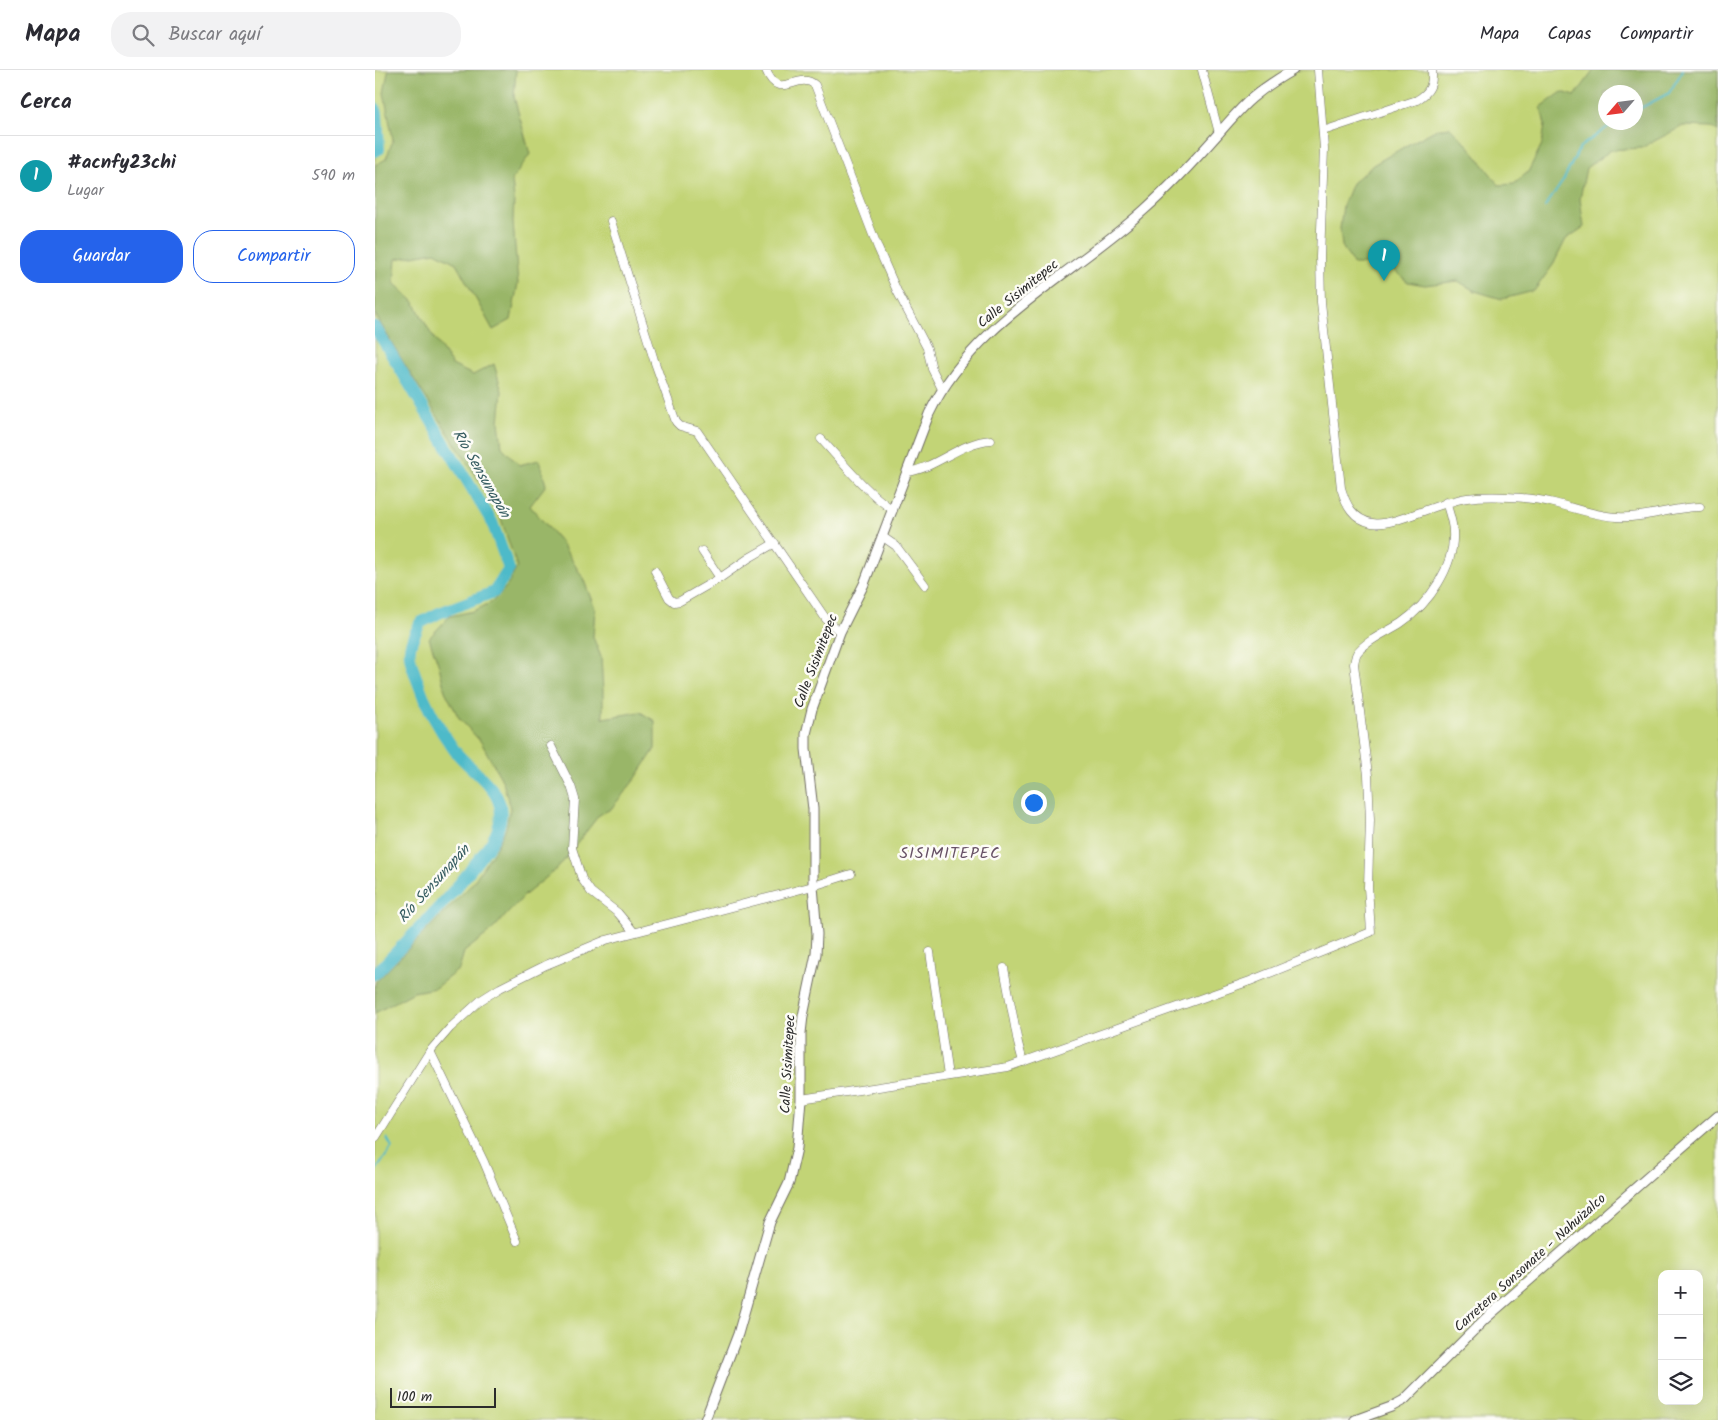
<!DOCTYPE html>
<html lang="es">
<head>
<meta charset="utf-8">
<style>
	body { margin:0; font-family:Kalam,sans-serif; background:#f2f2f3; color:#2b2b33 }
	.controls { position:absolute; right:15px; bottom:15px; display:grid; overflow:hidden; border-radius:10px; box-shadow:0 5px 20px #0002 }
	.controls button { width:45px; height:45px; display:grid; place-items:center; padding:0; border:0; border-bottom:1px solid #e1e1e2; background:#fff; color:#2b2b33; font:25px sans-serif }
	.compass { position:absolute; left:1223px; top:15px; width:45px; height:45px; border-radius:50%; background:#fff; box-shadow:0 5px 20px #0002; rotate:242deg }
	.scale { position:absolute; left:15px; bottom:12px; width:106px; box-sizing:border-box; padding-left:5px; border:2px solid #2b2b2b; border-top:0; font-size:14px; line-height:18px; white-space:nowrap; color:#2b2b2b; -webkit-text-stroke:4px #fdfcf7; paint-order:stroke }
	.you { position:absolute; left:658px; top:732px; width:18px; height:18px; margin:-12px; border:4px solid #fff; border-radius:50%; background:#1a73e8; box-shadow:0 0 0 8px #1a73e833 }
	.badge { display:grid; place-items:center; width:32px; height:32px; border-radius:50%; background:#2563eb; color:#fff; font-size:16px; font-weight:700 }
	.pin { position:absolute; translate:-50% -41px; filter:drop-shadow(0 1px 2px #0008) }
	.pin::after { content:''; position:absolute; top:26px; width:18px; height:15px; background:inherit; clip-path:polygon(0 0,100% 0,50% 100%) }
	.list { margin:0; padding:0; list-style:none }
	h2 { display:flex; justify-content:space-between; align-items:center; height:65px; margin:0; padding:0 20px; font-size:21px }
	h2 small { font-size:16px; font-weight:400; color:#7c7c81 }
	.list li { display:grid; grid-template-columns:32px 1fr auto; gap:15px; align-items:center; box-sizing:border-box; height:80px; padding:0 20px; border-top:1px solid #e1e1e2 }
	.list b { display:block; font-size:19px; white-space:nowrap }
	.list p { margin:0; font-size:16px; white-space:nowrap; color:#7c7c81 }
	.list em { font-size:16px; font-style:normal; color:#7c7c81 }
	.actions { display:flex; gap:10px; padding:15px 20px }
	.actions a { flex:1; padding:11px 0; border:1px solid #2563eb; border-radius:20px; text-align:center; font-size:18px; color:#2563eb }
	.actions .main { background:#2563eb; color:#fff }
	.icon { flex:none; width:28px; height:28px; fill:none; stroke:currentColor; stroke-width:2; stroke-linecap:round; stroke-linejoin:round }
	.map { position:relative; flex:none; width:1343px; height:1350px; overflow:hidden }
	header { display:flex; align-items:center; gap:30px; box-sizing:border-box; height:70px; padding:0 25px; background:#fff; border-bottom:1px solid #e1e1e2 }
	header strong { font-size:24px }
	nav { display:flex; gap:28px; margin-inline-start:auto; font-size:18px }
	.search { width:350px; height:45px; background:#f2f2f3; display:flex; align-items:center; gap:12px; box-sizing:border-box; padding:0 18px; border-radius:20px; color:#7c7c81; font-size:19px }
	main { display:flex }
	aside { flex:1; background:#fff }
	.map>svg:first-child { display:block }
	.green { fill:#c2d476; stroke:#768050; fill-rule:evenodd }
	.forest { fill:#99b667; stroke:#627049; fill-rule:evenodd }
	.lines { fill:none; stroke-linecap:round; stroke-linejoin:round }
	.stream { stroke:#4ebac9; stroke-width:2 }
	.river { stroke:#4ebac9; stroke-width:12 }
	.minor-casing { stroke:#706d63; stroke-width:9 }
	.tertiary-casing { stroke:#706d63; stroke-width:11 }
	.minor { stroke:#fff; stroke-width:8 }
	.tertiary { stroke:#fff; stroke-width:9 }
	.labels { text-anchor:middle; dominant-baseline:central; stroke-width:5; stroke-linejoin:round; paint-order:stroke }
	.street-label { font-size:14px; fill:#2b2b2b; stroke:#fdfcf7 }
	.water-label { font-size:15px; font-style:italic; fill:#375d62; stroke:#fdfcf7 }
	.quarter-label { font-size:16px; letter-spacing:1px; fill:#675165; stroke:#fdfcf7 }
</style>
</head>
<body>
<header>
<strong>Mapa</strong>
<div class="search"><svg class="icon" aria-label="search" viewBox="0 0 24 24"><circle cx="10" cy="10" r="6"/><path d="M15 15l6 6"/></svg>Buscar aquí</div>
<nav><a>Mapa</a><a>Capas</a><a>Compartir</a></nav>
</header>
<main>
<aside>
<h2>Cerca<small></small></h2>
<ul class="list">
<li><span class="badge" style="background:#0f9aa8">1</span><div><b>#acnfy23chi</b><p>Lugar</p></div><em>590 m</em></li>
</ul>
<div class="actions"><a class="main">Guardar</a><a>Compartir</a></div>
</aside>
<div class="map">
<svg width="1343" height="1350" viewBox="0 0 1343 1350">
	<rect width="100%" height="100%" fill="#fdfcf7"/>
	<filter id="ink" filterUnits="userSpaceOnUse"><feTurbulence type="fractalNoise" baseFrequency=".02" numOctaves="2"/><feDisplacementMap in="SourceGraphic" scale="10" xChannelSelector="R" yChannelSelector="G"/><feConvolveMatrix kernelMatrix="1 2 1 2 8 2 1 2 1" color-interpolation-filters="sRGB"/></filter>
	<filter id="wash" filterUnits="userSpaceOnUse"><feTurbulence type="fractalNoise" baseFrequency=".0096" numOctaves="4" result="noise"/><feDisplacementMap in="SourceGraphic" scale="20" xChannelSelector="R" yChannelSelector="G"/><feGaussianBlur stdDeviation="1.12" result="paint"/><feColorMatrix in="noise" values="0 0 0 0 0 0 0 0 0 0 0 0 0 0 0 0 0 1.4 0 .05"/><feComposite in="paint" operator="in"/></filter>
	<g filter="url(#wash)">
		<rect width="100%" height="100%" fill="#f0e7cc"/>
		<path class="green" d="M0 0H1343V1350H0ZM1230 22H1260V52H1230ZM1287 1204H1324V1331H1287Z"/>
		<g class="forest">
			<polygon points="15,0 141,0 139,27 155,84 137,110 139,129 138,152 143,213 136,250 118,260 81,193 60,182 21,189 19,213 39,232 55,262 77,295 98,305 119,294 127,321 124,352 127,377 144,395 164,390 171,415 155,436 185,471 208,508 220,539 218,567 226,587 228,621 228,648 265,642 280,651 280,679 261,708 236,739 224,745 184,797 150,825 116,861 89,882 84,899 60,918 39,922 0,943 0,913 97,814 119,781 131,758 135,738 128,712 106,672 84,648 70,621 64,596 54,568 75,546 99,541 117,532 132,516 142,497 126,449 118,433 28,292 0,244 0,95 11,89 18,70 9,23 13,2"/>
			<path d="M1219 0H1343V61L1336 57 1308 56 1266 78 1236 80 1211 98 1205 129 1209 157 1191 169 1178 195 1159 221 1127 229 1100 221 1083 211 1050 215 1033 212 1015 197 998 194H978L967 176 965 159 968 135 977 113 998 95 1034 74 1062 59 1075 57 1093 75 1124 115 1139 114 1153 102 1167 74 1170 55 1166 37 1187 22 1200 26ZM1230 22H1260V52H1230Z"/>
		</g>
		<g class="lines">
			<g class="stream">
				<polyline points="1260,41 1294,23 1308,0"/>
				<polyline points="1170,137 1188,111 1205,77 1240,52"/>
				<polyline points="0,1102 17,1077 12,1068"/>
			</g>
			<g class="river">
				<polyline points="0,38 2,43 4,79 0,81"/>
				<path d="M0 257 117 452 134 499 119 522 64 543 45 553C42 561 36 569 35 578 33 586 38 599 41 607 50 634 63 658 80 681 96 702 132 720 125 751 122 768 110 781 100 794 71 833 34 868 0 904"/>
			</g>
		</g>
	</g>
	<g filter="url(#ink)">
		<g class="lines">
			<g class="minor-casing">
				<g id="minor">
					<path d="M391 0C404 33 423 0 440 15L503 178 522 221 552 278 557 299 567 319"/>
					<polyline points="827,0 844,63"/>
					<path d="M943 0 949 79 945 187 946 232 966 418C971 435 978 449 997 453 1018 457 1066 431 1092 428 1117 425 1155 427 1179 433 1200 438 1221 446 1242 447 1270 449 1297 437 1325 437"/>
					<path d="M948 61 1042 30C1055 22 1058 15 1057 0"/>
					<polyline points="236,151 279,290 301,352 305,356 322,361 451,549 465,562"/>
					<path d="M446 369C469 394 490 421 518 440"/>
					<path d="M532 402C562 398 585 372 616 370"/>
					<polyline points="508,467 521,476 550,515"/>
					<polyline points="327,481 345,508"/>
					<polyline points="280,501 294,528 299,532 305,531 345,508 374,488 400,473"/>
					<polyline points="176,676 196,716 200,729 197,778 207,809 216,822 243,843 259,862"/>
					<polyline points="555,882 573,1006"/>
					<polyline points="629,898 643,973 648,992"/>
					<polyline points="55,981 109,1092 142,1171"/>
					<path d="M426 1029 633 997 875 911 996 862 993 817 995 750 993 705 979 594C980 590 980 586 982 583 990 571 1014 561 1026 553 1054 534 1080 496 1078 462 1078 453 1074 442 1071 432"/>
					<polyline points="1,1067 55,981 75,958 106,930 125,918 171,895 231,870 438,816 476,804"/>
				</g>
			</g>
			<g class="tertiary-casing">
				<g id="tertiary">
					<path d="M330 1350 363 1264 395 1152 414 1113 422 1078 426 1029V963L428 946 441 884 442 864 438 816V739L431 679V664L437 639 465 562 489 514 554 344C598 252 696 206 769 140 796 116 820 90 843 64 854 52 865 38 877 28 890 17 904 8 918 0"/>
					<polyline points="980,1350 1016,1337 1029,1330 1110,1249 1343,1046"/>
				</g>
			</g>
			<use href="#minor" class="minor"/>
			<use href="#tertiary" class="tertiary"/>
		</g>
	</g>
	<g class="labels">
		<g class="street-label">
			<text transform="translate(643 224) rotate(-39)">Calle Sisimitepec</text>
			<text transform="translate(441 591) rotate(-69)">Calle Sisimitepec</text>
			<text transform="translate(413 994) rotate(-87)">Calle Sisimitepec</text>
			<text transform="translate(1155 1193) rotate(-42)">Carretera Sonsonate - Nahuizalco</text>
		</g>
		<g class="water-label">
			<text transform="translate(106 404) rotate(60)">Río Sensunapán</text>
			<text transform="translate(59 814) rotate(-48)">Río Sensunapán</text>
		</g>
		<g class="quarter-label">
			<text x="575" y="783">SISIMITEPEC</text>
		</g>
	</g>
</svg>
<div class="controls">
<button>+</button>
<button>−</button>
<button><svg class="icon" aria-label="layers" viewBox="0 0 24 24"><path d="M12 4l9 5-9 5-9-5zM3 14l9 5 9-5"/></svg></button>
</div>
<svg class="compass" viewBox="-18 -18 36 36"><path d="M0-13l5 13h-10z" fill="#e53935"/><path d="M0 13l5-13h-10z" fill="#7c7c81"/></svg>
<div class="scale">100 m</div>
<div class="you"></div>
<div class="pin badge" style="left:1009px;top:211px;background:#0f9aa8">1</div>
</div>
</main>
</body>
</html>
